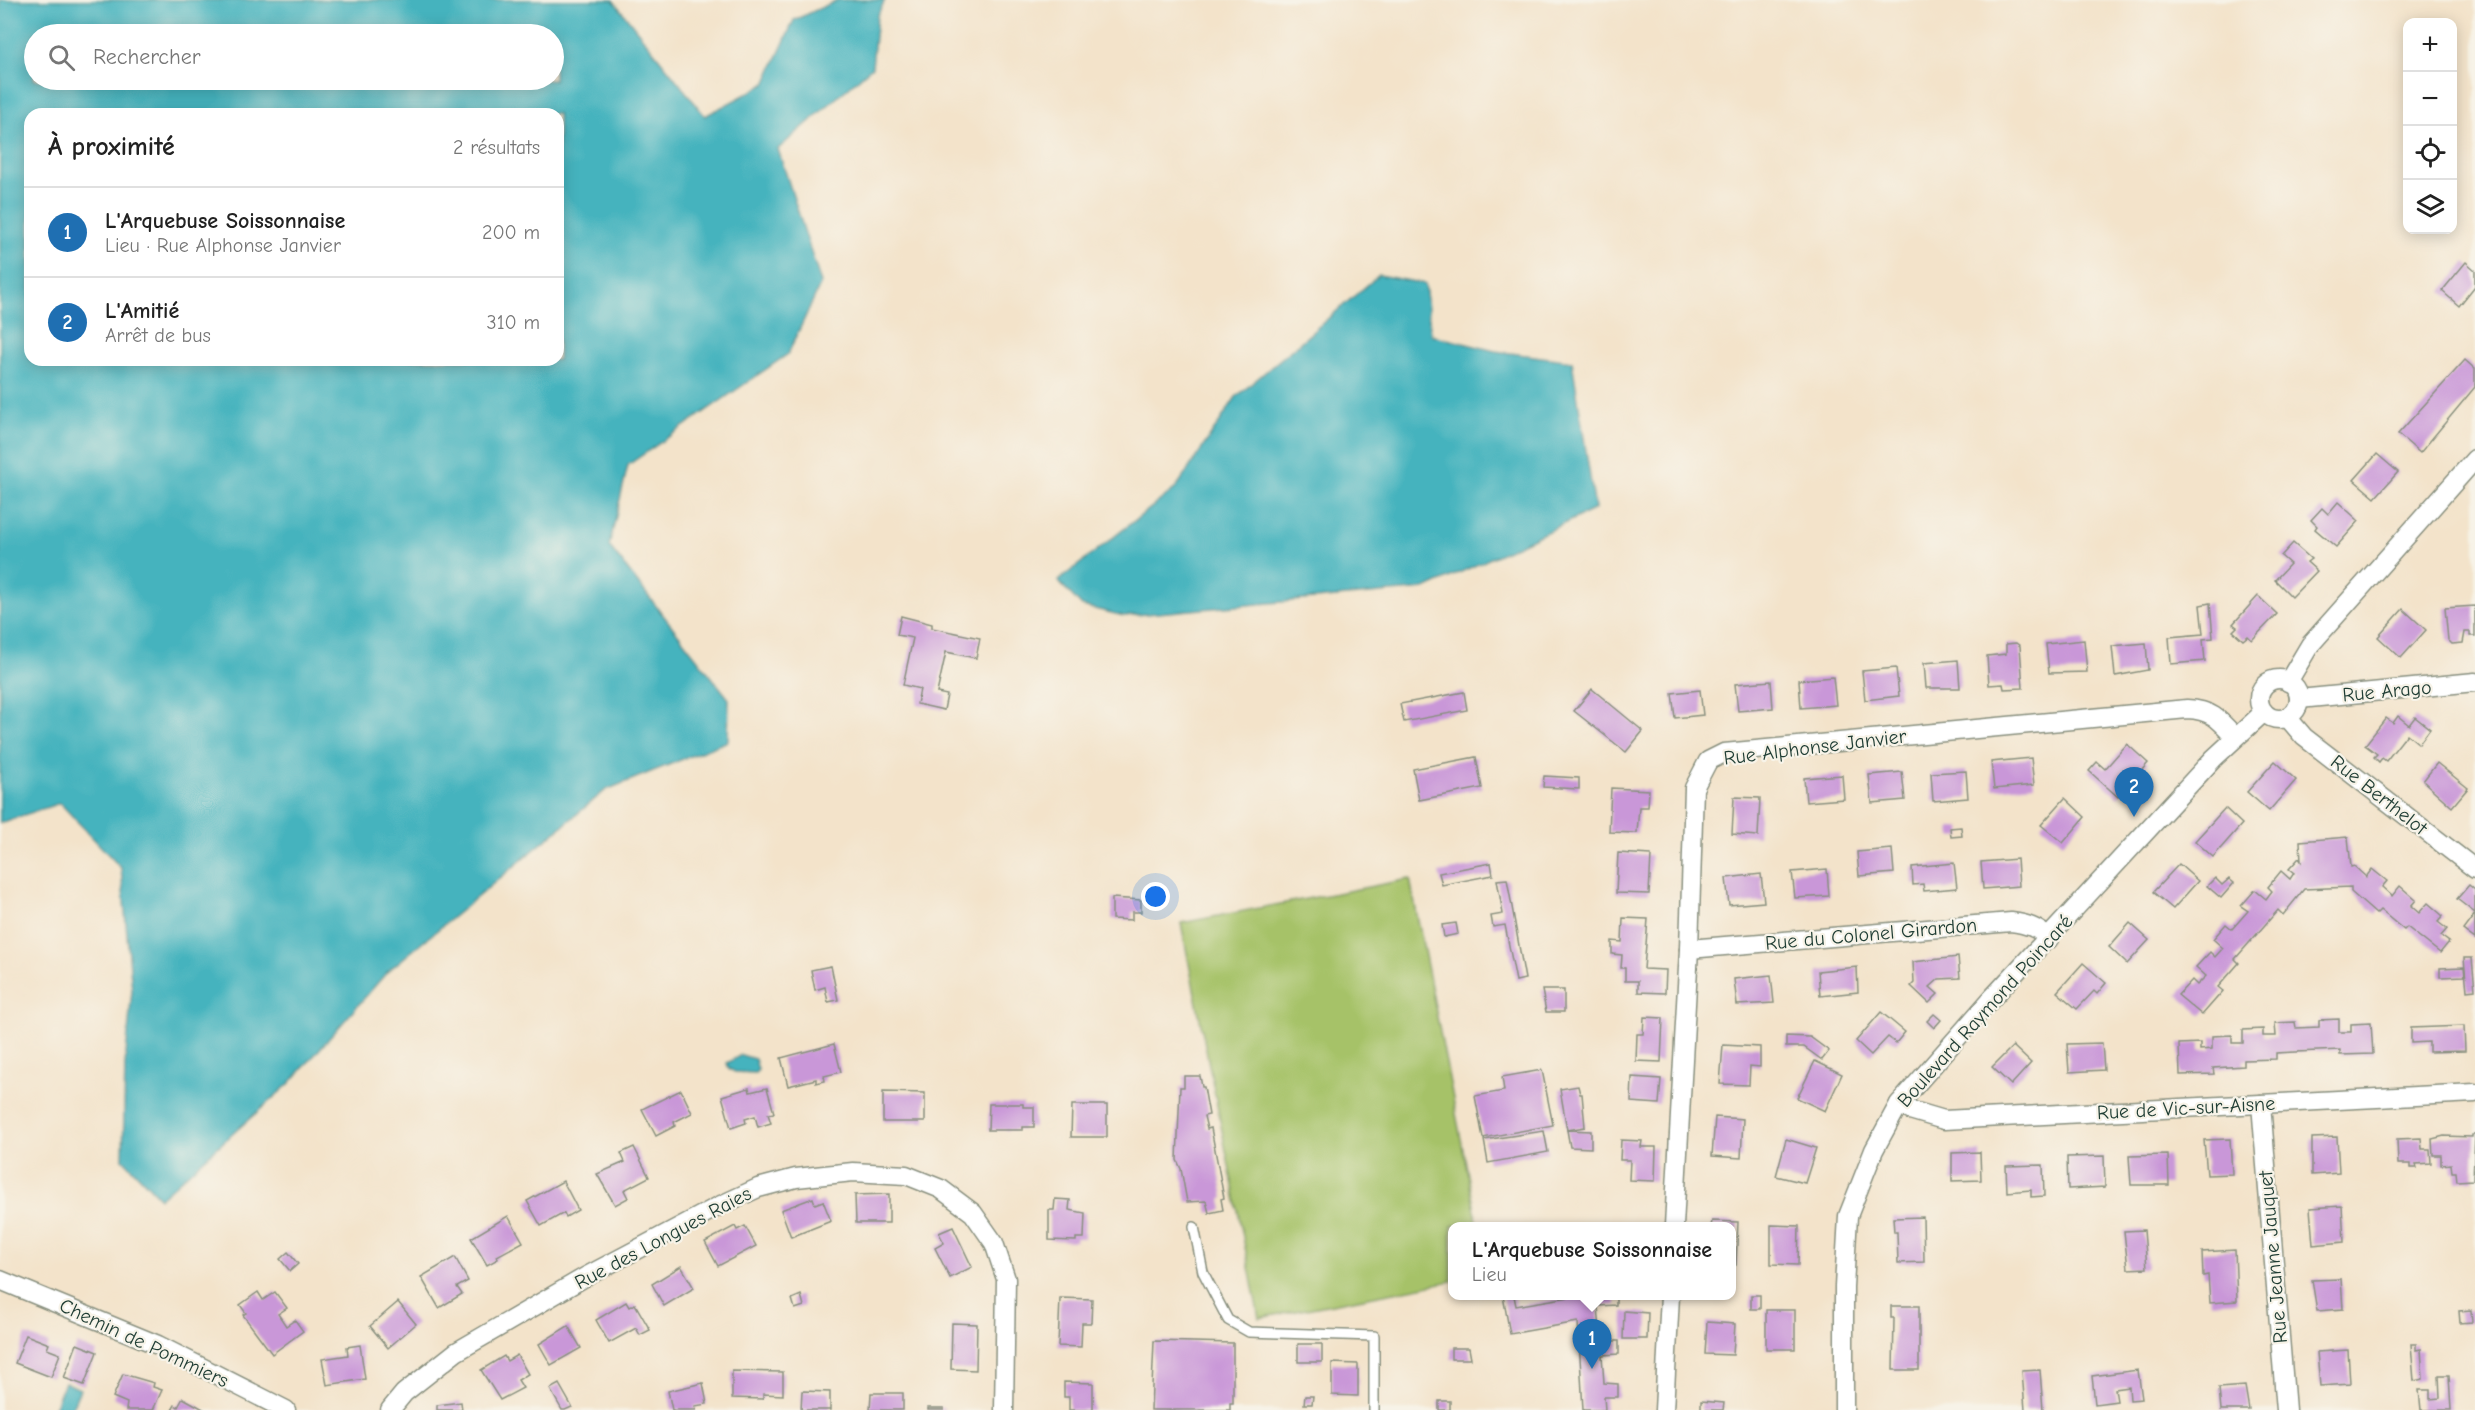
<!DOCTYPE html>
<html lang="fr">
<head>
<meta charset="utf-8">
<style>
	body { margin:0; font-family:"Comic Neue",sans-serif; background:#f6f6f6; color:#222 }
	.controls { position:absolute; right:18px; top:18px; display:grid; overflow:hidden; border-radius:12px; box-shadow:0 3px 15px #0003 }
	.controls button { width:54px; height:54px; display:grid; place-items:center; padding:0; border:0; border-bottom:2px solid #e0e0e0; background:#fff; color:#222; font:30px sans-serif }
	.you { position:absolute; left:1156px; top:897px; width:21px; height:21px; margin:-15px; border:4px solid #fff; border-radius:50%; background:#1a73e8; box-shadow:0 0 0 9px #1a73e833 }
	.badge { display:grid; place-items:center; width:39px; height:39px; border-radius:50%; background:#1f6fb2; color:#fff; font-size:20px; font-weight:700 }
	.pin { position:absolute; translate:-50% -50px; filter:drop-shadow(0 2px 3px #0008) }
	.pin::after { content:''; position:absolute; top:32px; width:21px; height:18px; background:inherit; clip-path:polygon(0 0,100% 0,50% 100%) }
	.popup { position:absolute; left:1448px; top:1222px; width:288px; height:78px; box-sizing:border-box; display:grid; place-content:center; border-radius:12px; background:#fff; filter:drop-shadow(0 2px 4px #0005); font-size:20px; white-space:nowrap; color:#767676 }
	.popup b { font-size:22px; color:#222 }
	.popup::after { content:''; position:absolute; left:50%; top:100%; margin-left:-12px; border:12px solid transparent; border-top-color:#fff }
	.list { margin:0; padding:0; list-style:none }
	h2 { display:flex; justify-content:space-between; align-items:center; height:78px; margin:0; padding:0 24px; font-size:26px }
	h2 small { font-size:20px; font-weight:400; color:#767676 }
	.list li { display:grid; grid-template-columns:39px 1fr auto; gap:18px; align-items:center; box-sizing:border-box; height:90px; padding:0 24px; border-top:2px solid #e0e0e0 }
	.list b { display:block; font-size:22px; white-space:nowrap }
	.list p { margin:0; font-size:20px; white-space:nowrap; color:#767676 }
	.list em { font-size:20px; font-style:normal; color:#767676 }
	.icon { flex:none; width:33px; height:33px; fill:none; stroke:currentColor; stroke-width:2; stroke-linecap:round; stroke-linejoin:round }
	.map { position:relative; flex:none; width:2475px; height:1410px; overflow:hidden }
	.search { position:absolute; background:#fff; box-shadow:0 3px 15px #0003; left:24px; top:24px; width:540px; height:66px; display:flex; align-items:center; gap:15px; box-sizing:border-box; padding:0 21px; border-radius:33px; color:#767676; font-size:22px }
	.panel { position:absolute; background:#fff; box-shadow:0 3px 15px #0003; left:24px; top:108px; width:540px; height:258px; border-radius:18px }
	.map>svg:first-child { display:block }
	.green { fill:#a6c268; stroke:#62804e; stroke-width:1.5 }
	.water { fill:#44b3be; stroke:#327879; stroke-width:1.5; fill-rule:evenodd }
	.building { fill:#c997d8 }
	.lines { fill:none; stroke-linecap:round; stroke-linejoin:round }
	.lane-casing { stroke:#89907f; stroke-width:12 }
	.street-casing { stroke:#89907f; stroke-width:21 }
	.lane { stroke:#fff; stroke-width:9 }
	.street { stroke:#fff; stroke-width:18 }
	.labels { text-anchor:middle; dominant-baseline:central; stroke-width:4.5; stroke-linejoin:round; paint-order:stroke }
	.street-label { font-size:20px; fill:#1f3d34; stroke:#f7f3e8 }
</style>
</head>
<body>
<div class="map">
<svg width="2475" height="1410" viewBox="0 0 2475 1410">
	<rect width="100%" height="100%" fill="#f7f3e8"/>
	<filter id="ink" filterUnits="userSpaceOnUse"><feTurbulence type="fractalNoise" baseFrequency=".0167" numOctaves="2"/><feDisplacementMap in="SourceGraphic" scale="12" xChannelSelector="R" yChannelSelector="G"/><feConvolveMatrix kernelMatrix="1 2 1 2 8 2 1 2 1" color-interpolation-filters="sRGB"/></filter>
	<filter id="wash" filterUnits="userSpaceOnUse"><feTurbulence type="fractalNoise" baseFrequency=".008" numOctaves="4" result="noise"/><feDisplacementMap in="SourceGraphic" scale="24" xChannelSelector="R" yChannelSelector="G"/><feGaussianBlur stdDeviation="1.35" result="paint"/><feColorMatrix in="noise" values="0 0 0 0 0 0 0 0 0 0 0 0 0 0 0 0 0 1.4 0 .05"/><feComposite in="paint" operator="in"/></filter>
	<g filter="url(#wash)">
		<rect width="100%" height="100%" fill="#f3e3ca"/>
		<polygon class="green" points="1410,879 1478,1226 1452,1226 1452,1281 1259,1318 1181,923"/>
		<g class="water">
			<path d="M0 0H613L705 116 765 84 794 20 838 0H885L877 16 872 67 778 149 821 283 788 354 628 465 609 546 729 699 728 741 606 790 388 971 290 1083 160 1198 123 1159 125 1065 132 990 121 868 60 803 0 823ZM554 34V80H34V34ZM30 114H558V360H30Z"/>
			<polygon points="1379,275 1425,284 1431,335 1495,351 1572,361 1595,509 1425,589 1124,616 1082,606 1058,581 1176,488 1236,397"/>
			<polygon points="741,1055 755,1059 758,1070 755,1073 735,1072 729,1069 727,1063"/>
			<polygon points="65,1382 80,1389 71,1410 54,1408"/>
		</g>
		<g id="blocks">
			<g class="building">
				<polygon points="2466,262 2475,270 2475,286 2459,306 2442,291"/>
				<polygon points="2465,360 2475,369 2475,387 2420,453 2398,434"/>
				<polygon points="2377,454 2398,472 2375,498 2354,480"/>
				<polygon points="2338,502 2359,521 2336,547 2315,529 2317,526 2311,520 2322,508 2328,514"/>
				<polygon points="2293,543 2311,559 2307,562 2317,571 2292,597 2275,580 2290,564 2281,556"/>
				<polygon points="2258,596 2277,614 2252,640 2248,636 2243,640 2233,631 2237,627 2233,624"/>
				<polygon points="2210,603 2213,638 2203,639 2205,661 2171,664 2169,637 2203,634 2200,605"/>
				<polygon points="2475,606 2475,636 2470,636 2470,632 2465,632 2463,643 2452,644 2448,640 2445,608"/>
				<polygon points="2403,609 2426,630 2401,658 2378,637"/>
				<polygon points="901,616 932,624 932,628 980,638 976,658 946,652 937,693 947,695 944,710 917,704 920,689 903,685 913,638 897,635"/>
				<polygon points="2084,640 2087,672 2049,673 2046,644"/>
				<polygon points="2016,643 2020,646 2023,688 2004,689 2003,684 1989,685 1987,656 2006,654 2006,644"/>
				<polygon points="2146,643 2148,670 2115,676 2112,646"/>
				<polygon points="1958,660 1960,688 1926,688 1924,663"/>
				<polygon points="1896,668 1899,696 1865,700 1862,671"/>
				<polygon points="1833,677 1836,705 1801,708 1799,680"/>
				<polygon points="1771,681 1773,708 1738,711 1735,684"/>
				<polygon points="1592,689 1643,731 1626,752 1574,711"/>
				<polygon points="1700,690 1703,715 1675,718 1672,693"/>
				<polygon points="1464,692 1467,710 1404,722 1400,704"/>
				<polygon points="2398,716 2409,725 2415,717 2430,729 2419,744 2407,734 2386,761 2382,758 2379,762 2374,757 2377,754 2365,745 2386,718 2393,723"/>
				<polygon points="2127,744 2148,763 2118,797 2089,771 2097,762 2105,769"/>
				<polygon points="1476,757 1482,788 1419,800 1413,769"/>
				<polygon points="2031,758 2034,785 1994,789 1991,762"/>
				<polygon points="2275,761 2296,780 2269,811 2247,792"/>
				<polygon points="2437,763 2468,788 2452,807 2423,781"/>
				<polygon points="1966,771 1968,798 1933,801 1931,773"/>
				<polygon points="1902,772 1905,800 1872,803 1869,775"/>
				<polygon points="1842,775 1844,799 1806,802 1804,778"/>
				<polygon points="1544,776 1579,778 1579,789 1543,787"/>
				<polygon points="1611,788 1649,790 1648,807 1639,807 1637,833 1609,832"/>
				<polygon points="1734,797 1760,798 1758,836 1732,834"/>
				<polygon points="2065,798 2085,817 2063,843 2041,825"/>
				<polygon points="2225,808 2242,824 2213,857 2195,841"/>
				<polygon points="1961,827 1962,836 1951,837 1950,828"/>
				<polygon points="2348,837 2351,867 2354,866 2366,877 2372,869 2387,881 2382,887 2392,896 2400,886 2416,900 2411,906 2419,913 2428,903 2443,916 2438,922 2447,929 2441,936 2449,942 2440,953 2407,927 2404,930 2380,910 2376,914 2351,892 2351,887 2304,889 2283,915 2278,910 2235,959 2239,963 2218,987 2223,991 2202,1015 2178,995 2192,980 2197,985 2206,976 2196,967 2210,952 2215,957 2223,948 2213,939 2226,924 2232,929 2248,911 2241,906 2255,890 2266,899 2272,891 2268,887 2281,871 2290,879 2294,873 2289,869 2299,858 2301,861 2300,841"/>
				<polygon points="1892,849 1894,873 1859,876 1857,852"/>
				<polygon points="1618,853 1651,855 1649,894 1616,893"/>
				<polygon points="2017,859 2019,886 1983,889 1981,862"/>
				<polygon points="1491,863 1493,875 1442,885 1439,873"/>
				<polygon points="1954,863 1957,888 1924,891 1923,884 1913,885 1912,867"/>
				<polygon points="2179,864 2198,881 2173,909 2153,892"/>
				<polygon points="1827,869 1829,896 1795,898 1792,872"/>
				<polygon points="1761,874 1764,902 1729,905 1726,878"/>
				<polygon points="2215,878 2222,885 2229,879 2234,883 2221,898 2207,886"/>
				<polygon points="1507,879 1525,979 1516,981 1505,925 1493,927 1491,916 1503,914 1497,880"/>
				<polygon points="2469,885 2475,890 2475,913 2457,899"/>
				<polygon points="1112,898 1141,900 1141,912 1132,912 1132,920 1112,919"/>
				<polygon points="2475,914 2475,939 2463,930"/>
				<polygon points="1623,918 1648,919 1644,969 1666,970 1665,993 1638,992 1638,981 1625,981 1625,968 1621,968 1622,955 1612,954 1612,941 1622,942"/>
				<polygon points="1456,923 1458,934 1444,937 1442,925"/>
				<polygon points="2130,923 2149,940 2127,964 2109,947"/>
				<polygon points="1958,957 1960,978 1939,979 1930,987 1938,994 1929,1003 1911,986 1914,983 1913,962"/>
				<polygon points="2464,958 2472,958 2475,990 2467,991"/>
				<polygon points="2083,963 2106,983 2097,994 2094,991 2077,1009 2057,992"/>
				<polygon points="831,966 838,1000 828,1002 825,987 815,990 811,970"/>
				<polygon points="1857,967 1858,992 1820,996 1818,971"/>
				<polygon points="2464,967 2465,976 2440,977 2440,968"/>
				<polygon points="1771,975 1774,1003 1737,1005 1734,979"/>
				<polygon points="1542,990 1564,990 1564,1012 1546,1012"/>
				<polygon points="1881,1012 1905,1032 1896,1043 1888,1037 1871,1055 1856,1041"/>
				<polygon points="1934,1014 1941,1020 1934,1028 1927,1021"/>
				<polygon points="1644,1017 1663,1018 1661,1062 1636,1061 1637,1034 1643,1034"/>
				<polygon points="2339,1019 2339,1032 2351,1032 2351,1024 2371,1023 2373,1054 2340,1055 2340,1050 2276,1053 2276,1059 2244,1060 2244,1066 2213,1068 2214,1074 2180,1075 2179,1044 2200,1043 2200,1050 2212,1049 2212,1036 2232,1035 2232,1043 2243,1043 2243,1030 2263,1029 2263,1036 2276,1036 2275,1023 2295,1022 2296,1028 2319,1027 2319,1020"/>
				<polygon points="2464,1026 2465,1051 2429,1052 2429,1042 2411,1043 2411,1028"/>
				<polygon points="1786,1036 1810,1037 1829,1051 1822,1060 1804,1047 1786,1047"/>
				<polygon points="2102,1043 2104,1070 2069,1072 2067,1044"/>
				<polygon points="834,1044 841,1072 824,1076 825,1081 816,1083 816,1079 788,1086 781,1058"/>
				<polygon points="1723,1045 1760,1047 1760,1067 1750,1066 1749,1085 1720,1084"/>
				<polygon points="2013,1046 2031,1063 2011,1085 1992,1067"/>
				<polygon points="1815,1061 1842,1074 1825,1111 1797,1098"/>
				<polygon points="1542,1070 1553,1125 1483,1138 1475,1096 1504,1091 1502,1077"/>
				<polygon points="1184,1076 1200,1076 1202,1087 1204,1087 1209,1115 1204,1116 1207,1129 1211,1128 1224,1198 1221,1199 1223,1210 1209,1213 1206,1201 1187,1202 1181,1169 1177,1160 1180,1087 1184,1087"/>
				<polygon points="1632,1077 1661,1079 1659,1104 1631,1102"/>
				<polygon points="1578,1086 1580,1094 1582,1094 1585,1127 1567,1130 1560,1089"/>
				<polygon points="749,1088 750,1092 767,1088 774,1113 768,1114 771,1123 758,1127 755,1116 745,1119 746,1123 731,1128 722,1096"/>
				<polygon points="681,1090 692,1113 674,1122 675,1126 656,1136 642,1109"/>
				<polygon points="883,1092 925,1093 925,1122 883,1122"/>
				<polygon points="989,1104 1023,1104 1023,1107 1034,1107 1034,1127 1023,1127 1023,1130 988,1130"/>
				<polygon points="1072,1105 1107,1105 1107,1137 1071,1137"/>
				<polygon points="1715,1117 1743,1119 1741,1158 1712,1156"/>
				<polygon points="1567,1130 1591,1131 1591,1148 1570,1147"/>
				<polygon points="1544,1131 1548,1152 1488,1163 1484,1140"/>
				<polygon points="2472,1135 2475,1135 2473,1180 2457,1181 2456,1172 2452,1172 2451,1164 2441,1165 2441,1155 2433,1155 2432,1139 2444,1136 2472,1137"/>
				<polygon points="2337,1137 2339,1173 2312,1175 2312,1138"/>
				<polygon points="2421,1138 2422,1149 2430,1149 2431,1163 2416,1164 2417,1168 2411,1168 2411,1164 2398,1164 2397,1139"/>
				<polygon points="1786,1139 1816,1148 1805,1183 1776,1176"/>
				<polygon points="2230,1139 2232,1174 2207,1175 2204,1140"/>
				<polygon points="1621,1140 1642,1141 1641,1147 1656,1147 1655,1181 1629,1180 1630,1160 1620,1160"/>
				<polygon points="634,1147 649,1177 624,1190 628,1198 615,1205 597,1174 625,1162 621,1153"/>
				<polygon points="1980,1152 1981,1180 1952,1181 1952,1153"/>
				<polygon points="2168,1155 2169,1185 2131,1185 2129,1156"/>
				<polygon points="2104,1156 2105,1187 2068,1189 2067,1157"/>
				<polygon points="2043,1165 2044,1196 2031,1197 2031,1190 2007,1192 2006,1166"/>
				<polygon points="563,1181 578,1210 566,1217 564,1213 541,1226 527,1201"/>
				<polygon points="889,1194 889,1223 856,1223 855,1195"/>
				<polygon points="813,1198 815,1204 823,1201 831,1221 791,1237 781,1210"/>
				<polygon points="1055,1199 1070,1200 1069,1210 1085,1213 1084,1238 1076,1238 1076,1241 1049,1240 1049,1210 1054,1210"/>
				<polygon points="2342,1206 2344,1242 2313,1245 2310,1208"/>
				<polygon points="508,1216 523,1242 497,1256 498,1259 487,1265 471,1238"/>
				<polygon points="1923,1217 1924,1262 1898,1263 1897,1232 1894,1232 1893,1218"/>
				<polygon points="1712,1221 1738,1222 1736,1265 1732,1265 1732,1226 1711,1226"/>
				<polygon points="1771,1225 1799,1226 1798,1265 1771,1264"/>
				<polygon points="735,1226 737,1230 745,1226 756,1246 718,1266 705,1242"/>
				<polygon points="953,1227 972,1267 950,1278 935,1248 944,1243 939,1233"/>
				<polygon points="2144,1230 2147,1268 2128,1269 2124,1231"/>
				<polygon points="2235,1250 2237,1301 2210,1303 2208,1275 2203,1276 2202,1252"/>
				<polygon points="288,1252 298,1264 290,1271 280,1259"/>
				<polygon points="455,1257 468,1281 457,1287 462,1294 439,1308 421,1277"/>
				<polygon points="681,1266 694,1288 664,1306 652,1284"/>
				<polygon points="2341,1279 2343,1309 2317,1311 2312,1280"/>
				<polygon points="258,1292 263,1300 275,1292 287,1308 278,1314 286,1326 295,1320 303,1331 272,1354 243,1315 246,1313 240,1305"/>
				<polygon points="801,1295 804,1306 795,1309 792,1299"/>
				<rect x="1751" y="1295" width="9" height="14"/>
				<polygon points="1503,1296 1514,1296 1516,1306 1575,1296 1616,1296 1616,1305 1598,1306 1600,1331 1608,1331 1609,1341 1619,1341 1619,1354 1602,1355 1604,1383 1618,1384 1618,1397 1604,1397 1605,1410 1583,1410 1578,1322 1510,1334"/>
				<polygon points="1060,1298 1092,1299 1091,1323 1082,1323 1081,1347 1058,1346"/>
				<polygon points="398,1302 416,1324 388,1348 370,1326"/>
				<polygon points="626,1302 629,1307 635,1304 650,1330 640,1335 636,1328 609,1343 596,1320"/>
				<polygon points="1891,1306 1919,1306 1919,1370 1893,1370 1894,1318 1891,1318"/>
				<rect x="1766" y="1310" width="29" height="39"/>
				<polygon points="2471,1310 2472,1322 2460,1323 2459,1311"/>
				<polygon points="1624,1311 1648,1313 1647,1339 1623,1339"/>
				<polygon points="1707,1322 1735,1324 1733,1355 1705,1354"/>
				<polygon points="952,1323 977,1324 976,1370 951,1369"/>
				<polygon points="568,1326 581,1348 551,1365 539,1344"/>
				<polygon points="26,1335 49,1344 47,1349 60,1354 51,1377 15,1363"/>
				<polygon points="1154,1341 1233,1343 1233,1403 1230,1403 1230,1410 1151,1410"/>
				<polygon points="77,1344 97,1352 84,1385 64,1378"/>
				<rect x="1298" y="1344" width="24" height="18"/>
				<polygon points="2411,1344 2416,1344 2416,1350 2421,1349 2423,1379 2414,1381"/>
				<polygon points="360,1345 365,1379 327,1385 322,1359 348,1355 347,1347"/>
				<polygon points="1451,1348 1469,1348 1471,1359 1451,1359"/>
				<polygon points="2348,1350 2350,1384 2320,1386 2317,1352"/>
				<polygon points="517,1355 528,1374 518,1380 523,1388 500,1400 481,1370 504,1356 507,1361"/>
				<polygon points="1332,1363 1358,1364 1358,1396 1332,1395"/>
				<polygon points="2040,1370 2043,1410 2025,1410 2022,1371"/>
				<polygon points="2138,1370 2142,1399 2130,1400 2129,1387 2115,1389 2117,1401 2095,1404 2092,1376"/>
				<polygon points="732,1371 783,1372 783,1395 763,1394 763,1399 732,1398"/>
				<polygon points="123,1374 154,1383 153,1387 162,1390 153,1410 126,1410 127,1403 113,1397"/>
				<polygon points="2439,1375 2449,1375 2451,1410 2421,1410 2419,1390 2430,1390 2430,1399 2440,1398"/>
				<polygon points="1064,1382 1093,1383 1093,1410 1069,1410 1069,1397 1064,1397"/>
				<polygon points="703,1383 707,1404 695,1406 696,1410 672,1410 668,1391"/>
				<polygon points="559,1384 572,1407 565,1410 562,1410 550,1389"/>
				<polygon points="2245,1386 2249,1410 2221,1410 2219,1388"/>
				<polygon points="802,1391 830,1392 830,1410 801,1410"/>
				<polygon points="871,1393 903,1393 903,1410 870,1410"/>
				<polygon points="1305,1396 1313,1396 1312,1404 1304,1404"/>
				<polygon points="183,1398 205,1410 172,1410 175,1405 178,1407"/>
				<rect x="1439" y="1401" width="11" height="9"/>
				<polygon points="1701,1401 1724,1403 1723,1410 1701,1410"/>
				<polygon points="461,1402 462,1410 437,1410 437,1405"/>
				<rect x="928" y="1408" width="16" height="2"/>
			</g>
		</g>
	</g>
	<g filter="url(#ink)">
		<use href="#blocks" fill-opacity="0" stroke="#89907f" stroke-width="1.5"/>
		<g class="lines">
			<g class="lane-casing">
				<polyline id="lane" points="1194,1227 1203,1272 1228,1320 1249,1332 1374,1336 1374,1410"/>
			</g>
			<g class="street-casing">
				<g id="street">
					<circle cx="2279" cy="699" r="20"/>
					<polyline points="2288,682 2310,645 2475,459"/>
					<polyline points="2299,699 2475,682"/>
					<polyline points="2287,717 2304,737 2475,869"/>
					<path d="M1689 949 2011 922C2026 924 2038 927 2049 939"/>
					<polyline points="1899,1104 1910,1110 1944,1120 2475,1093"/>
					<polyline points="2261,1104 2286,1410"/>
					<path d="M1674 1226 1689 949 1694 788 1708 761 1724 753 2187 709C2212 710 2219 719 2235 737"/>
					<polyline points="0,1280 158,1345 286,1410"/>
					<polyline points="390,1410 404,1393 456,1352 585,1277 719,1206 758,1188 796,1178 853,1172 906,1175 941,1189 973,1213 994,1243 1006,1279 1004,1410"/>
					<polyline points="1664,1410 1670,1296"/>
					<polyline points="1844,1410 1844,1287 1848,1216 1874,1150 1899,1104 1993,997 2214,758 2264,712"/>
				</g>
			</g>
			<use href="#lane" class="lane"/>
			<use href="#street" class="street"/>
		</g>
	</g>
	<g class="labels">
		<g class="street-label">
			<text transform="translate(2387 691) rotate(-5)">Rue Arago</text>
			<text transform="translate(1815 747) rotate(-7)">Rue Alphonse Janvier</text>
			<text transform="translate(2379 795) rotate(38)">Rue Berthelot</text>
			<text transform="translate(1871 934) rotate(-5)">Rue du Colonel Girardon</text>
			<text transform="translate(1985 1011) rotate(-48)">Boulevard Raymond Poincaré</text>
			<text transform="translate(2186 1108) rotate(-3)">Rue de Vic-sur-Aisne</text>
			<text transform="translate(663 1238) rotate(-28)">Rue des Longues Raies</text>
			<text transform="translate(2273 1257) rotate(-95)">Rue Jeanne Jauquet</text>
			<text transform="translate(144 1343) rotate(25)">Chemin de Pommiers</text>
		</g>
	</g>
</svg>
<div class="controls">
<button>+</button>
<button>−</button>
<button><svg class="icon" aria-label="locate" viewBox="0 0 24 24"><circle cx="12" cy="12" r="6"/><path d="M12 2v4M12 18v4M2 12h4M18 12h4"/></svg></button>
<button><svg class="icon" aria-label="layers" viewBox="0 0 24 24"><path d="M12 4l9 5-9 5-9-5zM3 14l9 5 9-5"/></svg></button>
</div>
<div class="you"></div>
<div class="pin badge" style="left:1592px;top:1369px">1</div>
<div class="popup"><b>L'Arquebuse Soissonnaise</b>Lieu</div>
<div class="pin badge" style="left:2134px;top:817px">2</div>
<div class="search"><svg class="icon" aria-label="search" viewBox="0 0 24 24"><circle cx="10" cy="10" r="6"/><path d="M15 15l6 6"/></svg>Rechercher</div>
<section class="panel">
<h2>À proximité<small>2 résultats</small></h2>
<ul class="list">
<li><span class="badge">1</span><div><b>L'Arquebuse Soissonnaise</b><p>Lieu · Rue Alphonse Janvier</p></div><em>200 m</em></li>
<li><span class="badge">2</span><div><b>L'Amitié</b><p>Arrêt de bus</p></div><em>310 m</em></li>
</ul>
</section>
</div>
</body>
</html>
